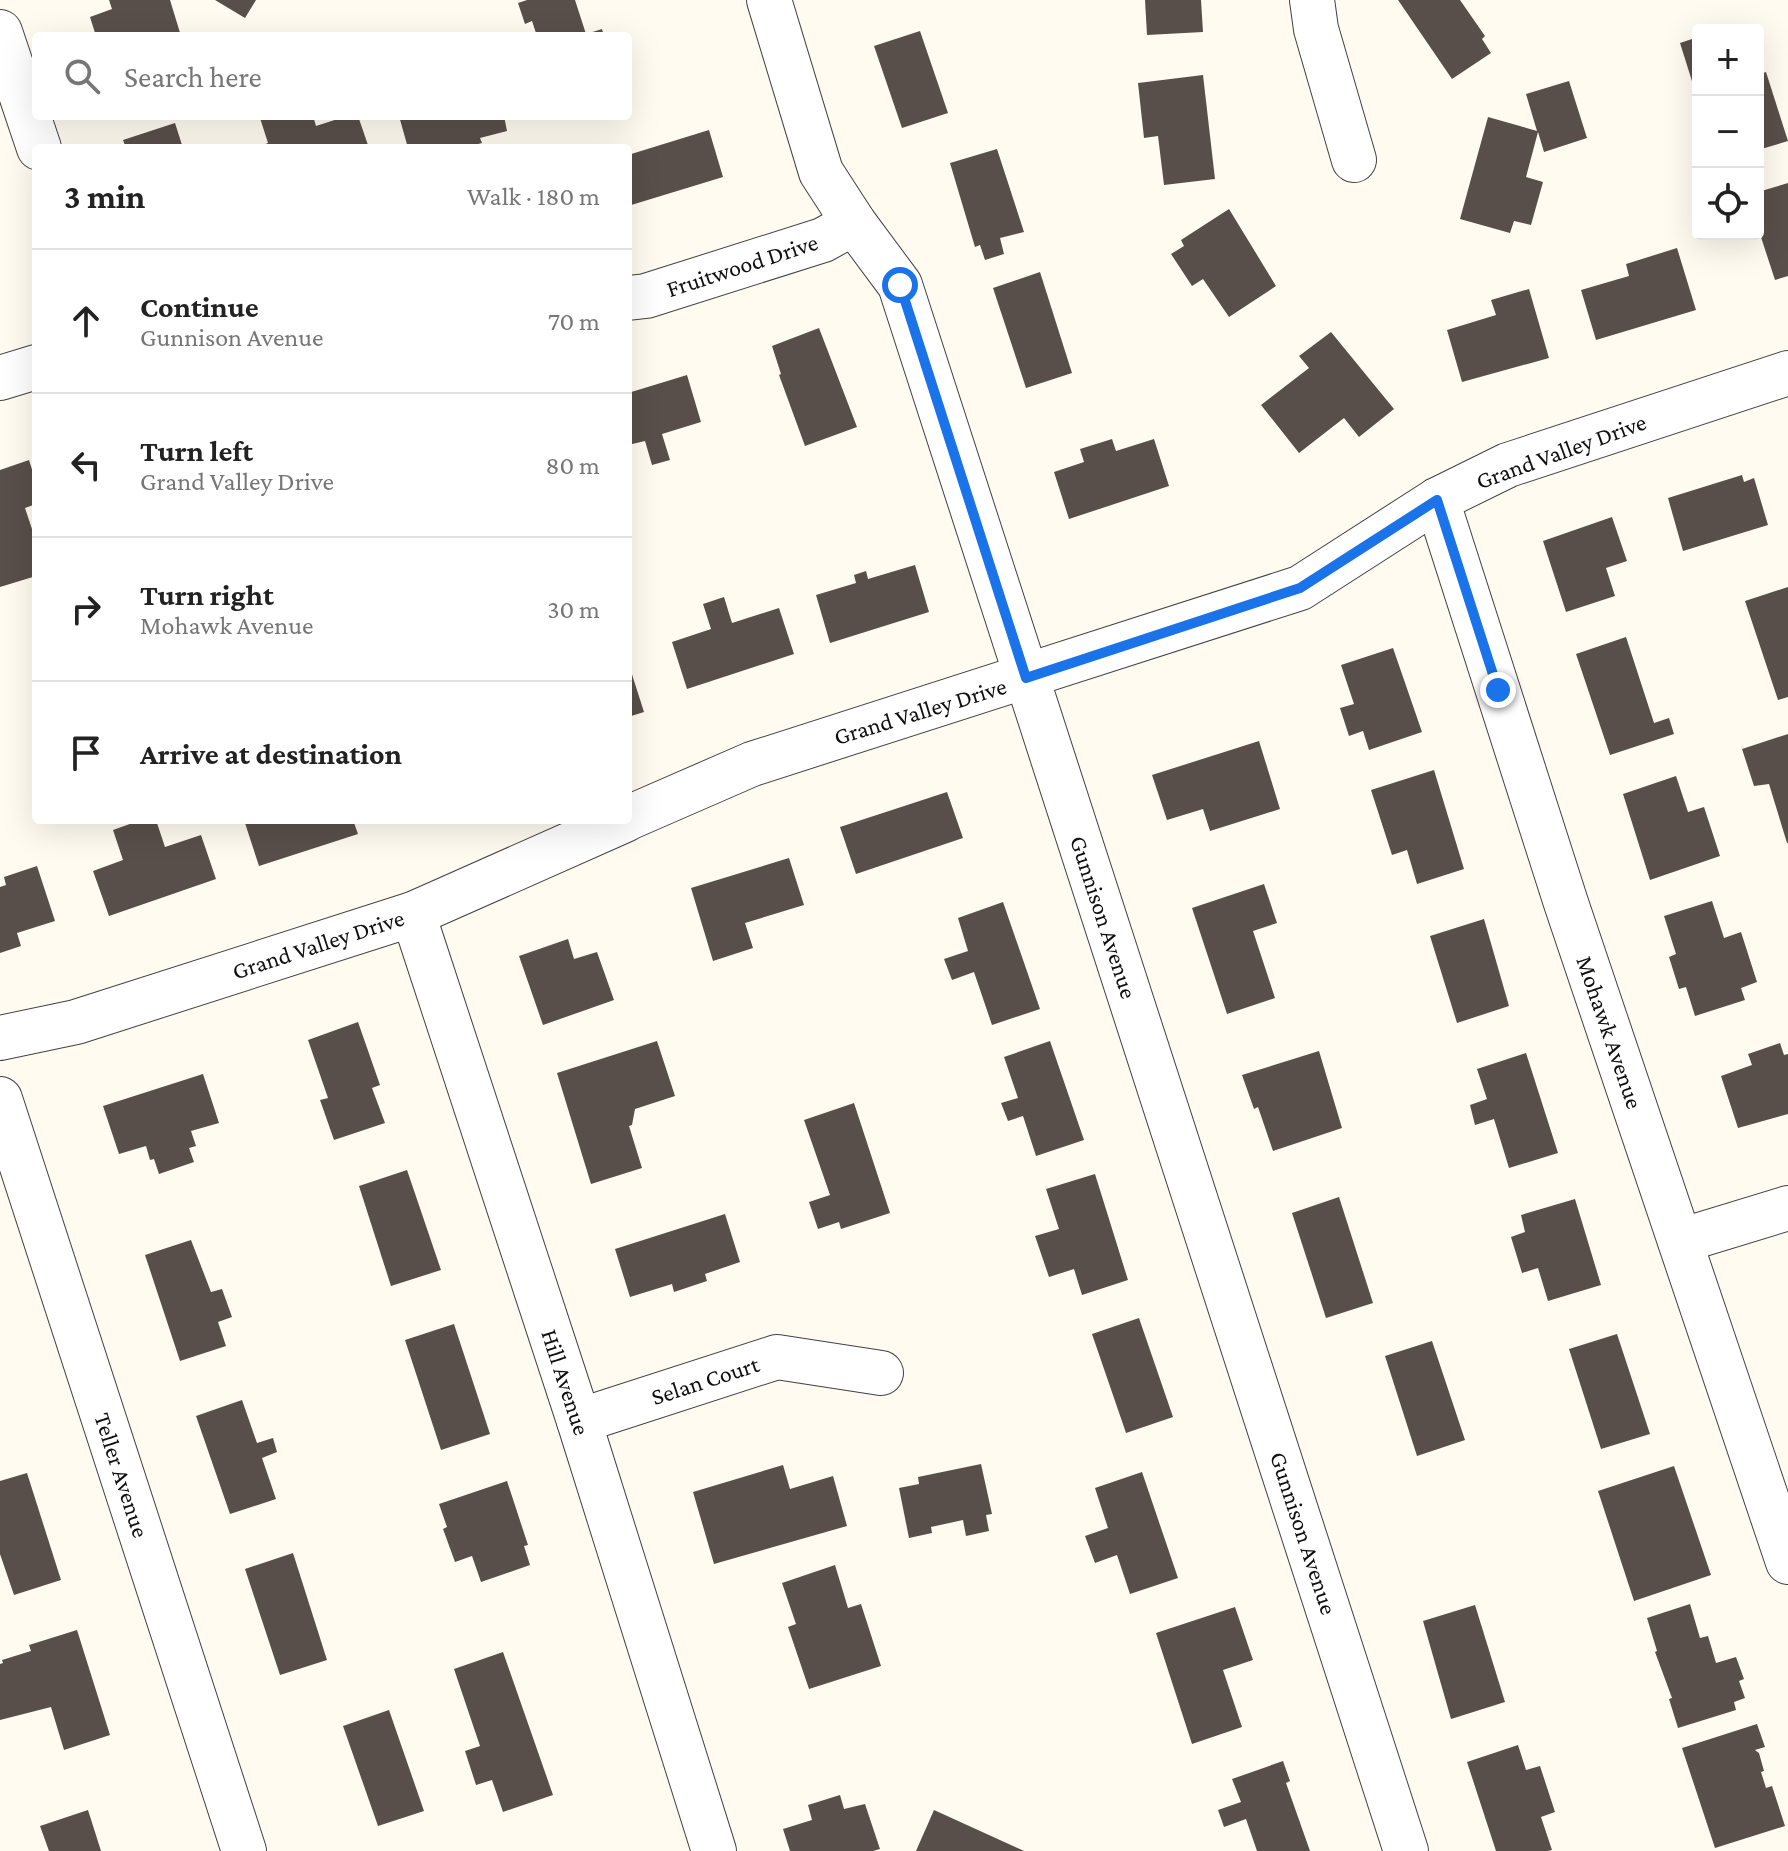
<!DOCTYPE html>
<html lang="en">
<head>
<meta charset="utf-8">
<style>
	body { margin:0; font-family:"Crimson Pro",serif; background:#f6f6f6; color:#222 }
	.controls { position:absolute; right:24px; top:24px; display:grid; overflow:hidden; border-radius:8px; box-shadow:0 8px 32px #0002 }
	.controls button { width:72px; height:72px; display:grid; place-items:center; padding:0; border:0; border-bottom:2px solid #e0e0e0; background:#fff; color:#222; font:40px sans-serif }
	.stop { position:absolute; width:24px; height:24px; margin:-18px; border:6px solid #1a73e8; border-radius:50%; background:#fff }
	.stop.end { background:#1a73e8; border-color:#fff; box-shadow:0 2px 8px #0008 }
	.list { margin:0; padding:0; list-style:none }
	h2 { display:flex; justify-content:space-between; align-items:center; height:104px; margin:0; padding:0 32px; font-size:34px }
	h2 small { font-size:26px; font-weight:400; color:#767676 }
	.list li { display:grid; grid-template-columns:52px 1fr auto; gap:24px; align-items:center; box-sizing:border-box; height:144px; padding:0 32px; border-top:2px solid #e0e0e0 }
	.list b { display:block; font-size:30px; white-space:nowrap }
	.list p { margin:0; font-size:26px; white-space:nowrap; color:#767676 }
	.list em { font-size:26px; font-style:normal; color:#767676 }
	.icon { flex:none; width:44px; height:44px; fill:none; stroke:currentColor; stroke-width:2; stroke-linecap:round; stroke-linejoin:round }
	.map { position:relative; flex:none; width:1788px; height:1851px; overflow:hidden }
	.search { position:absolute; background:#fff; box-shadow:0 8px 32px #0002; left:32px; top:32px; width:600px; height:88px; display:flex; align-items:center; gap:20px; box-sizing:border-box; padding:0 28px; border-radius:8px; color:#767676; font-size:30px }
	.panel { position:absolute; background:#fff; box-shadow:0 8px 32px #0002; left:32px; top:144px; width:600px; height:680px; border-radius:8px }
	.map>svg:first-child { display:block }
	.building { fill:#594f4a }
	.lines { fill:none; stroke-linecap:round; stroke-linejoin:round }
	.minor-casing { stroke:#424242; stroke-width:46 }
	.minor { stroke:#fff; stroke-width:44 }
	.route { stroke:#1a73e8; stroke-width:10 }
	.labels { text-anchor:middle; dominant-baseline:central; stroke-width:8; stroke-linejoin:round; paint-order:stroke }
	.street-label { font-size:24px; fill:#0f0f0f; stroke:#fff }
</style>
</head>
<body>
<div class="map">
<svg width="1788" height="1851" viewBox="0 0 1788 1851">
	<rect width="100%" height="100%" fill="#fffbf1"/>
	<g class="building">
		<polygon points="109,0 170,0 181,36 96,36 90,17 112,9"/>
		<polygon points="215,0 256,0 245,18"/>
		<polygon points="527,0 575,0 586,34 602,29 604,36 537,36 532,21 525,24 518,3"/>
		<polygon points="1145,0 1201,0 1203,32 1147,35"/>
		<polygon points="1398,0 1460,0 1485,36 1482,39 1491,53 1452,79"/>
		<polygon points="920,31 948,113 902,128 874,46"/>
		<polygon points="1698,37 1698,97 1697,97 1680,43"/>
		<polygon points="1766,72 1788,141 1758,150 1758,75"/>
		<polygon points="1203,75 1215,179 1164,185 1158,136 1144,138 1138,83"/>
		<polygon points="1569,81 1587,138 1544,152 1538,132 1526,177 1543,182 1531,225 1514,221 1510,233 1460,219 1488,117 1537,131 1526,94"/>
		<polygon points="266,116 313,116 316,126 347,116 358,116 369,148 255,148 268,143 260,118"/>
		<polygon points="399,116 504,116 507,131 480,138 482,143 463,148 408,148"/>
		<polygon points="175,123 183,148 126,148 123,140"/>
		<polygon points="709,130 723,177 628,206 628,155"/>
		<polygon points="997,149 1024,232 1000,238 1004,254 985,260 980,245 975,247 950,163"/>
		<polygon points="1788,183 1788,276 1775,280 1758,228 1758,192"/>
		<polygon points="1229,209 1276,286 1229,317 1203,279 1192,286 1171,254 1184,246 1181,240"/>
		<polygon points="1677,248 1696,310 1596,340 1581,290 1629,276 1626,264"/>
		<polygon points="1040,272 1072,373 1026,388 993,288"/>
		<polygon points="1529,289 1549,358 1462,382 1447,330 1496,315 1491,300"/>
		<polygon points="819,328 857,427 805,446 779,375 781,374 772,346"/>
		<polygon points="1331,332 1394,409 1359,437 1344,418 1299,453 1261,405 1309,368 1299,356"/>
		<polygon points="687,375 701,422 662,434 670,460 652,465 645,441 628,445 628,393"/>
		<polygon points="1112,439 1116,451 1154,439 1169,486 1069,519 1054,472 1084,462 1080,449"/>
		<polygon points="29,460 36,482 36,504 25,508 36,541 36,576 0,587 0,470"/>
		<polygon points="1742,475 1744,482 1754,478 1768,525 1683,551 1668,498"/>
		<polygon points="1612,517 1627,561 1606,568 1615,596 1566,612 1543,541"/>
		<polygon points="915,565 929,612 830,643 816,595 856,583 854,575 866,571 868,579"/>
		<polygon points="1788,587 1788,697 1778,700 1745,601"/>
		<polygon points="724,597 732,623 779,608 794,654 687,689 672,642 711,629 703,604"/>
		<polygon points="1626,637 1654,723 1669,718 1674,734 1610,755 1576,654"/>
		<polygon points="1393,648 1422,732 1369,750 1363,731 1349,736 1340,708 1354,704 1341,665"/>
		<polygon points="628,662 644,712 628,717"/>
		<polygon points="1788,734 1788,843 1787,843 1769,784 1754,786 1742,749"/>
		<polygon points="1259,741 1280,809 1210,831 1203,809 1167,820 1152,775"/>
		<polygon points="1434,770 1464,869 1417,884 1407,850 1392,855 1371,790"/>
		<polygon points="1676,776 1688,812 1704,807 1720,856 1650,880 1623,794"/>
		<polygon points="947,792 963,838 856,874 840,827"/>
		<polygon points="141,820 156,820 165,847 201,835 216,879 109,916 93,871 123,860 113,830"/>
		<polygon points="244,820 353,820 358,834 259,866"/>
		<polygon points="789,858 804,905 745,923 753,948 713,961 691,888"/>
		<polygon points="37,866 55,921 17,933 21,946 0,953 0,887 6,885 4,877"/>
		<polygon points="1264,884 1277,923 1253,931 1275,998 1227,1014 1192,908"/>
		<polygon points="1712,901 1724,938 1741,932 1757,982 1741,988 1745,1000 1695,1016 1686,987 1679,989 1669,957 1676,954 1664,916"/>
		<polygon points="1003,902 1040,1009 992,1025 974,972 952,980 944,959 968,951 958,918"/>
		<polygon points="1484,919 1509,1006 1457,1023 1430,936"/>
		<polygon points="568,939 574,959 597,952 614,1000 543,1025 519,956"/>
		<polygon points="358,1022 380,1085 372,1088 385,1123 334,1140 320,1100 328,1098 308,1040"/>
		<polygon points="657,1041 675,1096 635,1109 632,1125 629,1126 642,1168 591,1184 557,1073"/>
		<polygon points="1050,1041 1084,1140 1036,1156 1023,1116 1008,1121 1001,1103 1018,1098 1004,1057"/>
		<polygon points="1780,1043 1784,1055 1788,1054 1788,1114 1738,1128 1721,1076 1752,1065 1748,1054"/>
		<polygon points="1319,1051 1342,1128 1273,1151 1258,1107 1254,1109 1242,1075"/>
		<polygon points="1526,1053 1558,1153 1509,1168 1494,1119 1475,1125 1470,1105 1487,1099 1477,1069"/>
		<polygon points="203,1074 219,1123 191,1131 196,1146 189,1148 194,1162 159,1174 154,1159 150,1160 146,1146 119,1154 103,1106"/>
		<polygon points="854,1103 890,1213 841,1229 839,1222 818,1229 809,1202 830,1195 804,1120"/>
		<polygon points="407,1170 441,1270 391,1286 359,1186"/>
		<polygon points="1095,1174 1128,1280 1082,1295 1074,1269 1049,1277 1035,1236 1059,1229 1046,1189"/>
		<polygon points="1339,1197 1373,1303 1326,1318 1292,1213"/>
		<polygon points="1575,1199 1601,1285 1548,1301 1538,1268 1522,1273 1511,1237 1525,1232 1521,1215"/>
		<polygon points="725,1214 740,1262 705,1274 707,1281 674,1292 672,1284 630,1297 615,1249"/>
		<polygon points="191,1240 211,1292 222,1289 232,1317 218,1322 226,1346 180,1361 145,1255"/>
		<polygon points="1139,1318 1173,1417 1126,1433 1092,1334"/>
		<polygon points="454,1324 490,1434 441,1450 405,1340"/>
		<polygon points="1617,1334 1650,1434 1601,1449 1569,1349"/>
		<polygon points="1432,1341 1465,1440 1417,1456 1385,1356"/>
		<polygon points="242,1400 257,1443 273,1438 277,1452 262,1458 276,1499 230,1514 196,1416"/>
		<polygon points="981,1464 992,1514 986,1515 989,1531 966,1536 963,1520 931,1527 932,1533 909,1538 899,1488 919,1484 918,1477"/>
		<polygon points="783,1465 790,1489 833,1476 847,1526 714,1564 693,1492"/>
		<polygon points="1674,1466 1711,1575 1634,1601 1598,1491"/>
		<polygon points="1142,1472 1178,1578 1130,1594 1117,1555 1095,1563 1085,1536 1108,1528 1095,1488"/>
		<polygon points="27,1473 61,1580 14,1595 0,1554 0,1481"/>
		<polygon points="507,1481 528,1545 524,1546 530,1565 481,1582 472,1556 455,1562 443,1529 447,1527 439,1504"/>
		<polygon points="293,1553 327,1660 280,1675 245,1569"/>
		<polygon points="835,1565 848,1608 861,1604 881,1666 809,1689 788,1627 796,1624 782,1583"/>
		<polygon points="1690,1604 1700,1638 1708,1636 1716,1663 1736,1657 1744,1679 1739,1681 1745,1698 1734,1702 1736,1710 1678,1728 1669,1699 1672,1698 1655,1652 1657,1651 1647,1618"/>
		<polygon points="1475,1605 1505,1702 1451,1719 1423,1621"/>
		<polygon points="1235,1607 1253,1660 1223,1670 1242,1727 1192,1744 1156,1633"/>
		<polygon points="77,1630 110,1735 64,1750 51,1707 0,1720 0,1664 3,1663 2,1660 31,1651 29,1645"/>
		<polygon points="503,1652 553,1795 503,1812 492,1780 476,1785 465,1751 480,1746 454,1669"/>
		<polygon points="389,1710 424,1811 378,1826 343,1726"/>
		<polygon points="1757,1724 1765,1747 1755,1750 1759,1753 1764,1771 1761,1772 1766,1788 1772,1786 1785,1826 1715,1848 1682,1748"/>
		<polygon points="1518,1745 1526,1770 1540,1766 1555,1812 1541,1817 1552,1850 1548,1851 1496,1851 1467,1762"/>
		<polygon points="1283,1761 1290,1781 1286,1783 1310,1851 1257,1851 1246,1819 1224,1827 1218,1810 1241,1802 1232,1779"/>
		<polygon points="840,1795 844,1809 865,1804 880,1849 873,1851 790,1851 783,1829 812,1820 808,1805"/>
		<polygon points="88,1810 101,1851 49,1851 40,1826"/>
		<polygon points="934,1810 1024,1851 916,1851"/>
	</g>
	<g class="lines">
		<g class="minor-casing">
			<g id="minor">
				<polyline points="769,0 821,172 854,223 900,285 1406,1851"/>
				<polyline points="1312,0 1316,29 1354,160"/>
				<polyline points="0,32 39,148"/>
				<polyline points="628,298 646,296 823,240 854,223"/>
				<polyline points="0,378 36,367"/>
				<polyline points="1437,500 1566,903 1788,1562"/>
				<polyline points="628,818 752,764 1300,588 1437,500 1508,465 1788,373"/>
				<polyline points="413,914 579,1421 714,1851"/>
				<polyline points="0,1038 76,1022 413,914 625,820"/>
				<polyline points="0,1099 244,1851"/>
				<polyline points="1680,1241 1788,1208"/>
				<polyline points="579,1421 777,1357 881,1373"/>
			</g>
		</g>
		<use href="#minor" class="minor"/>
	</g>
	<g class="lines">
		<polyline class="route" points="900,285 1026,678 1300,588 1437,500 1498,690"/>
	</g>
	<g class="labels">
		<g class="street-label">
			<text transform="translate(742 265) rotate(-18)">Fruitwood Drive</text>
			<text transform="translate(1561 451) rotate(-20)">Grand Valley Drive</text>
			<text transform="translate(920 711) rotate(-17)">Grand Valley Drive</text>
			<text transform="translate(1104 917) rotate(72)">Gunnison Avenue</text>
			<text transform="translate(318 944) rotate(-18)">Grand Valley Drive</text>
			<text transform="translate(1610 1032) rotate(71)">Mohawk Avenue</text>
			<text transform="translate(705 1380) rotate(-18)">Selan Court</text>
			<text transform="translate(566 1382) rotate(72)">Hill Avenue</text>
			<text transform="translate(122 1475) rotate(72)">Teller Avenue</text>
			<text transform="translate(1304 1533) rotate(72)">Gunnison Avenue</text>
		</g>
	</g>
</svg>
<div class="controls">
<button>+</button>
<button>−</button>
<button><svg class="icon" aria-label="locate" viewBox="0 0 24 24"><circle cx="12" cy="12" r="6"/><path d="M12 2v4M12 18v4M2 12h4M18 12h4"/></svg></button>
</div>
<div class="stop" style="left:900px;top:285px"></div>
<div class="stop end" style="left:1498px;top:690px"></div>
<div class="search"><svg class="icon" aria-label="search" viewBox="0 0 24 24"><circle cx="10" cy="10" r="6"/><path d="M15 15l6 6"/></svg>Search here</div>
<section class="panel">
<h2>3 min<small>Walk · 180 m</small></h2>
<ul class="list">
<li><svg class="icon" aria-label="ahead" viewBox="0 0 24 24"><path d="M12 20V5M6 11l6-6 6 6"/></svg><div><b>Continue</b><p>Gunnison Avenue</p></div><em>70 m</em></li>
<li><svg class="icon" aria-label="left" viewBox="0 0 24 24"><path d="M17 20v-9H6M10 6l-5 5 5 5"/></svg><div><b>Turn left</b><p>Grand Valley Drive</p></div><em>80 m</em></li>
<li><svg class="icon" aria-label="right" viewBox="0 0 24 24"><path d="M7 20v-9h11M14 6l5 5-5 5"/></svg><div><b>Turn right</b><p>Mohawk Avenue</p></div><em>30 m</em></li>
<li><svg class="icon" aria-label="arrive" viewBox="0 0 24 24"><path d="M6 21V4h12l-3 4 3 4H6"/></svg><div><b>Arrive at destination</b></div></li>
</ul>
</section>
</div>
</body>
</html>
